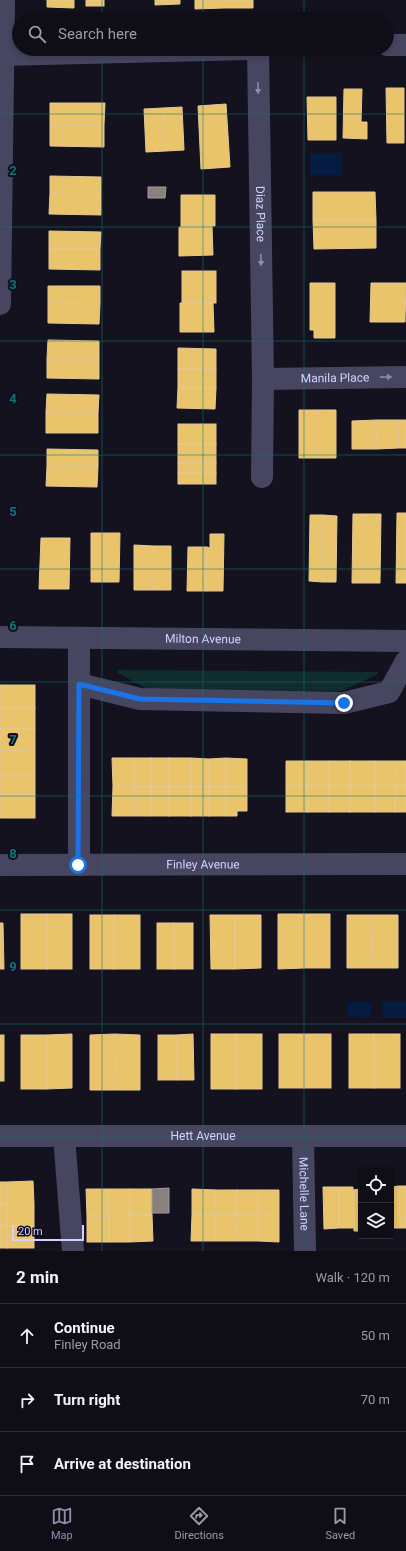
<!DOCTYPE html>
<html lang="en">
<head>
<meta charset="utf-8">
<style>
	body { margin:0; font-family:Roboto,sans-serif; background:#181720; color:#f1f3f6 }
	.controls { position:absolute; right:12px; bottom:12px; display:grid; overflow:hidden; border-radius:0px; box-shadow:0 2px 6px #0003 }
	.controls button { width:36px; height:36px; display:grid; place-items:center; padding:0; border:0; border-bottom:1px solid #2f2e36; background:#0f0e17; color:#f1f3f6; font:20px sans-serif }
	.scale { position:absolute; left:12px; bottom:10px; width:72px; box-sizing:border-box; padding-left:4px; border:2px solid #d6d0ff; border-top:0; font-size:11px; line-height:14px; white-space:nowrap; color:#d6d0ff; -webkit-text-stroke:3px #100c25; paint-order:stroke }
	.stop { position:absolute; width:12px; height:12px; margin:-9px; border:3px solid #1a73e8; border-radius:50%; background:#fff }
	.stop.end { background:#1a73e8; border-color:#fff; box-shadow:0 1px 4px #0008 }
	.list { margin:0; padding:0; list-style:none }
	h2 { display:flex; justify-content:space-between; align-items:center; height:52px; margin:0; padding:0 16px; font-size:17px }
	h2 small { font-size:13px; font-weight:400; color:#9b9ca1 }
	.list li { display:grid; grid-template-columns:26px 1fr auto; gap:12px; align-items:center; box-sizing:border-box; height:64px; padding:0 16px; border-top:1px solid #2f2e36 }
	.list b { display:block; font-size:15px; white-space:nowrap }
	.list p { margin:0; font-size:13px; white-space:nowrap; color:#9b9ca1 }
	.list em { font-size:13px; font-style:normal; color:#9b9ca1 }
	.icon { flex:none; width:22px; height:22px; fill:none; stroke:currentColor; stroke-width:2; stroke-linecap:round; stroke-linejoin:round }
	.map { position:relative; flex:none; width:406px; height:1251px; overflow:hidden }
	.search { position:absolute; background:#0f0e17; box-shadow:0 2px 6px #0003; left:12px; right:12px; top:12px; height:44px; display:flex; align-items:center; gap:10px; box-sizing:border-box; padding:0 14px; border-radius:22px; color:#9b9ca1; font-size:15px }
	.sheet { height:244px; background:#0f0e17 }
	nav { display:flex; justify-content:space-around; align-items:center; box-sizing:border-box; height:56px; border-top:1px solid #2f2e36; background:#0f0e17; font-size:11px; color:#9b9ca1 }
	nav a { display:grid; justify-items:center; gap:2px }
	nav .on { color:#928eb1 }
	.map>svg:first-child { display:block }
	.green { fill:#102c2c }
	.water { fill:#061b42 }
	.homes { fill:#e9c46a; stroke:#e3c897 }
	.industry { fill:#8a817c; stroke:#a199a3 }
	.lines { fill:none; stroke-linecap:round; stroke-linejoin:round }
	.minor { stroke:#474661; stroke-width:22 }
	.oneway { fill:#8e8bb0 }
	.route { stroke:#1a73e8; stroke-width:5 }
	.grid { fill:none; stroke:#0f766e; stroke-width:1; stroke-opacity:0.55 }
	.labels { text-anchor:middle; dominant-baseline:central; stroke-width:4; stroke-linejoin:round; paint-order:stroke }
	.street-label { font-size:12px; fill:#d6d0ff; stroke:#100c25 }
	.grid-label { font-size:13px; text-anchor:middle; font-weight:bold; fill:#0f766e; stroke:#100c25; stroke-width:4; stroke-linejoin:round; paint-order:stroke }
</style>
</head>
<body>
<div class="map">
<svg width="406" height="1251" viewBox="0 0 406 1251">
	<rect width="100%" height="100%" fill="#14121f"/>
	<polygon class="green" points="117,670 378,672 378,674 342,691 155,690 145,688 118,673"/>
	<g class="water">
		<rect x="310" y="153" width="32" height="22"/>
		<polygon points="382,1001 406,1001 406,1018 383,1018"/>
		<polygon points="348,1002 372,1002 371,1018 347,1017"/>
	</g>
	<g class="homes">
		<polygon points="47,0 74,0 74,8 47,7"/>
		<rect x="86" y="0" width="18" height="6"/>
		<polygon points="155,0 180,0 180,4 155,5"/>
		<polygon points="195,0 223,0 224,8 195,9"/>
		<polygon points="223,0 253,0 253,8 224,8"/>
		<polygon points="386,88 404,88 404,143 387,143"/>
		<polygon points="344,89 362,89 361,122 367,122 367,139 343,138"/>
		<polygon points="307,97 336,97 336,140 308,140"/>
		<polygon points="50,103 105,103 104,125 50,124"/>
		<polygon points="226,104 230,167 201,169 198,106"/>
		<polygon points="182,107 184,150 166,151 163,108"/>
		<polygon points="163,108 166,151 146,152 144,109"/>
		<polygon points="50,124 104,125 104,147 50,146"/>
		<polygon points="50,176 101,177 101,194 50,193"/>
		<polygon points="313,192 375,192 376,220 313,220"/>
		<polygon points="50,193 101,194 101,215 49,214"/>
		<polygon points="181,195 215,195 215,226 181,227"/>
		<polygon points="313,220 376,220 376,248 314,249"/>
		<polygon points="212,226 213,255 179,256 179,227"/>
		<polygon points="49,231 101,232 100,249 49,249"/>
		<polygon points="49,249 100,249 100,270 49,269"/>
		<rect x="182" y="271" width="34" height="32"/>
		<polygon points="310,283 335,283 335,338 314,338 314,330 310,330"/>
		<polygon points="371,283 406,283 405,322 370,322"/>
		<polygon points="48,286 100,286 100,304 48,303"/>
		<polygon points="48,303 100,304 99,324 48,323"/>
		<polygon points="180,303 213,303 214,332 180,332"/>
		<polygon points="48,340 99,341 99,359 47,358"/>
		<polygon points="178,348 216,349 216,369 178,369"/>
		<polygon points="47,358 99,359 99,379 47,378"/>
		<rect x="178" y="369" width="38" height="19"/>
		<polygon points="178,388 216,388 215,409 177,408"/>
		<polygon points="47,394 99,395 98,413 46,412"/>
		<polygon points="299,410 318,410 317,458 299,458"/>
		<polygon points="318,410 336,410 336,458 317,458"/>
		<polygon points="46,412 98,413 98,433 46,433"/>
		<polygon points="376,420 398,420 399,448 377,449"/>
		<polygon points="376,420 377,449 352,449 352,421"/>
		<polygon points="398,420 406,420 406,448 399,448"/>
		<rect x="178" y="424" width="38" height="20"/>
		<rect x="178" y="444" width="38" height="19"/>
		<polygon points="47,449 98,450 98,467 47,466"/>
		<rect x="178" y="463" width="38" height="10"/>
		<polygon points="47,466 98,467 97,487 46,486"/>
		<rect x="178" y="473" width="38" height="11"/>
		<polygon points="397,513 406,513 406,583 396,583"/>
		<polygon points="353,514 366,514 365,583 352,583"/>
		<polygon points="366,514 381,514 380,583 365,583"/>
		<polygon points="310,515 323,515 322,582 309,581"/>
		<polygon points="323,515 337,516 336,582 322,582"/>
		<polygon points="91,533 120,533 119,582 91,582"/>
		<polygon points="210,534 224,534 223,591 206,591 207,547 210,548"/>
		<polygon points="41,538 70,538 69,589 39,589"/>
		<polygon points="134,545 154,546 153,590 134,590"/>
		<polygon points="154,546 171,546 171,590 153,590"/>
		<polygon points="188,547 207,547 206,591 187,591"/>
		<rect x="0" y="685" width="35" height="23"/>
		<rect x="0" y="708" width="35" height="21"/>
		<polygon points="0,729 35,729 35,750 0,751"/>
		<polygon points="35,750 35,774 0,774 0,751"/>
		<polygon points="112,758 134,758 134,787 113,786"/>
		<rect x="134" y="758" width="17" height="29"/>
		<rect x="151" y="758" width="18" height="29"/>
		<rect x="169" y="758" width="22" height="29"/>
		<polygon points="191,758 209,759 209,787 191,787"/>
		<polygon points="226,758 247,759 247,787 226,787"/>
		<polygon points="226,758 226,787 209,787 209,759"/>
		<polygon points="286,761 309,761 308,786 286,786"/>
		<polygon points="309,761 329,761 329,786 308,786"/>
		<rect x="329" y="761" width="21" height="25"/>
		<rect x="350" y="761" width="25" height="25"/>
		<polygon points="375,761 396,761 395,786 375,786"/>
		<polygon points="396,761 406,761 406,786 395,786"/>
		<rect x="0" y="774" width="35" height="21"/>
		<polygon points="113,786 134,787 135,816 112,816"/>
		<rect x="286" y="786" width="22" height="26"/>
		<rect x="308" y="786" width="21" height="26"/>
		<rect x="329" y="786" width="21" height="26"/>
		<rect x="350" y="786" width="25" height="26"/>
		<rect x="375" y="786" width="20" height="26"/>
		<rect x="395" y="786" width="11" height="26"/>
		<polygon points="134,787 151,787 151,816 135,816"/>
		<rect x="151" y="787" width="18" height="29"/>
		<rect x="169" y="787" width="22" height="29"/>
		<rect x="191" y="787" width="18" height="29"/>
		<rect x="209" y="787" width="17" height="29"/>
		<polygon points="226,787 247,787 247,811 237,811 237,816 226,816"/>
		<rect x="0" y="795" width="35" height="23"/>
		<rect x="21" y="914" width="26" height="55"/>
		<rect x="47" y="914" width="25" height="55"/>
		<polygon points="278,914 304,914 304,968 278,969"/>
		<rect x="304" y="914" width="26" height="54"/>
		<rect x="90" y="915" width="24" height="54"/>
		<rect x="114" y="915" width="26" height="54"/>
		<polygon points="210,915 235,915 235,969 211,969"/>
		<polygon points="235,915 261,915 261,968 235,969"/>
		<polygon points="347,915 372,915 373,968 347,968"/>
		<polygon points="372,915 398,915 398,968 373,968"/>
		<polygon points="0,923 3,923 4,969 0,969"/>
		<rect x="157" y="923" width="17" height="46"/>
		<rect x="174" y="923" width="19" height="46"/>
		<polygon points="72,1034 72,1088 47,1089 47,1035"/>
		<polygon points="115,1034 140,1035 140,1090 116,1090"/>
		<polygon points="115,1034 116,1090 90,1090 90,1035"/>
		<polygon points="193,1034 194,1080 176,1080 176,1035"/>
		<rect x="211" y="1034" width="25" height="55"/>
		<rect x="236" y="1034" width="26" height="55"/>
		<rect x="279" y="1034" width="25" height="54"/>
		<rect x="304" y="1034" width="27" height="54"/>
		<rect x="349" y="1034" width="25" height="54"/>
		<rect x="374" y="1034" width="26" height="54"/>
		<rect x="0" y="1035" width="4" height="46"/>
		<rect x="21" y="1035" width="26" height="54"/>
		<rect x="158" y="1035" width="18" height="45"/>
		<polygon points="33,1181 34,1203 7,1204 6,1182"/>
		<polygon points="0,1182 6,1182 7,1204 0,1204"/>
		<polygon points="399,1186 406,1186 406,1228 400,1228"/>
		<polygon points="399,1186 400,1228 391,1228 391,1187"/>
		<polygon points="323,1187 339,1187 339,1228 324,1229"/>
		<polygon points="339,1187 353,1187 354,1228 339,1228"/>
		<polygon points="86,1189 109,1189 109,1216 87,1216"/>
		<polygon points="109,1189 130,1189 130,1215 109,1216"/>
		<rect x="130" y="1189" width="22" height="26"/>
		<polygon points="192,1189 216,1190 216,1215 192,1215"/>
		<polygon points="361,1189 361,1231 354,1231 353,1190"/>
		<rect x="216" y="1190" width="21" height="25"/>
		<rect x="237" y="1190" width="21" height="25"/>
		<polygon points="258,1190 279,1190 279,1216 258,1215"/>
		<polygon points="34,1203 34,1226 7,1226 7,1204"/>
		<rect x="0" y="1204" width="7" height="22"/>
		<polygon points="130,1215 152,1215 153,1241 130,1242"/>
		<polygon points="130,1215 130,1242 109,1242 109,1216"/>
		<polygon points="192,1215 216,1215 216,1241 191,1241"/>
		<polygon points="216,1215 237,1215 236,1241 216,1241"/>
		<polygon points="237,1215 258,1215 258,1241 236,1241"/>
		<polygon points="258,1215 279,1216 279,1242 258,1241"/>
		<rect x="87" y="1216" width="22" height="26"/>
		<rect x="0" y="1226" width="7" height="22"/>
		<rect x="7" y="1226" width="27" height="22"/>
	</g>
	<g class="industry">
		<polygon points="148,187 166,187 165,198 148,198"/>
		<polygon points="169,1188 169,1213 152,1213 152,1189"/>
	</g>
	<g class="lines">
		<g class="minor">
			<polyline points="387,45 406,45"/>
			<path id="s1" d="M258 49 263 379 262 477"/>
			<polyline points="0,55 249,49"/>
			<polyline points="0,304 4,0"/>
			<path id="s2" d="M263 379 406 377"/>
			<path id="s3" d="M0 637 406 641"/>
			<polyline points="79,684 140,699 344,703 389,692 406,661"/>
			<path id="s4" d="M0 865 406 864"/>
			<polyline points="79,865 79,638"/>
			<path id="s5" d="M0 1136H406"/>
			<polyline points="64,1136 73,1251"/>
			<path id="s6" d="M303 1137 305 1251"/>
		</g>
	</g>
	<defs><path id="oneway-solid" d="M-6-.8H1V-3.2L6.5 0L1 3.2V.8H-6Z"/></defs>
	<g class="oneway">
		<use href="#oneway-solid" transform="translate(258 88) rotate(89)"/>
		<use href="#oneway-solid" transform="translate(261 260) rotate(89)"/>
		<use href="#oneway-solid" transform="translate(386 377) rotate(-1)"/>
	</g>
	<g class="lines">
		<polyline class="route" points="78,865 79,684 140,699 344,703"/>
	</g>
	<path class="grid" d="M102 0V19M203 0V19M304 0V19M102 49V1251M203 49V1251M304 49V1251M0 114H406M0 227H406M0 341H406M0 455H406M0 569H406M0 682H406M0 796H406M0 910H406M0 1024H406M0 1137H406"/>
	<g class="labels">
		<g class="street-label">
			<text stroke="none"><textPath href="#s1" startOffset="165">Diaz Place</textPath></text>
			<text stroke="none"><textPath href="#s2" startOffset="72">Manila Place</textPath></text>
			<text stroke="none"><textPath href="#s3" startOffset="203">Milton Avenue</textPath></text>
			<text stroke="none"><textPath href="#s4" startOffset="203">Finley Avenue</textPath></text>
			<text stroke="none"><textPath href="#s5" startOffset="203">Hett Avenue</textPath></text>
			<text stroke="none"><textPath href="#s6" startOffset="57">Michelle Lane</textPath></text>
		</g>
	</g>
	<g class="grid-label">
		<text x="13" y="175">2</text>
		<text x="13" y="289">3</text>
		<text x="13" y="403">4</text>
		<text x="13" y="516">5</text>
		<text x="13" y="630">6</text>
		<text x="13" y="744">7</text>
		<text x="13" y="858">8</text>
		<text x="13" y="971">9</text>
	</g>
</svg>
<div class="controls">
<button><svg class="icon" aria-label="locate" viewBox="0 0 24 24"><circle cx="12" cy="12" r="6"/><path d="M12 2v4M12 18v4M2 12h4M18 12h4"/></svg></button>
<button><svg class="icon" aria-label="layers" viewBox="0 0 24 24"><path d="M12 4l9 5-9 5-9-5zM3 14l9 5 9-5"/></svg></button>
</div>
<div class="scale">20 m</div>
<div class="stop" style="left:78px;top:865px"></div>
<div class="stop end" style="left:344px;top:703px"></div>
<div class="search"><svg class="icon" aria-label="search" viewBox="0 0 24 24"><circle cx="10" cy="10" r="6"/><path d="M15 15l6 6"/></svg>Search here</div>
</div>
<section class="sheet">
<h2>2 min<small>Walk · 120 m</small></h2>
<ul class="list">
<li><svg class="icon" aria-label="ahead" viewBox="0 0 24 24"><path d="M12 20V5M6 11l6-6 6 6"/></svg><div><b>Continue</b><p>Finley Road</p></div><em>50 m</em></li>
<li><svg class="icon" aria-label="right" viewBox="0 0 24 24"><path d="M7 20v-9h11M14 6l5 5-5 5"/></svg><div><b>Turn right</b></div><em>70 m</em></li>
<li><svg class="icon" aria-label="arrive" viewBox="0 0 24 24"><path d="M6 21V4h12l-3 4 3 4H6"/></svg><div><b>Arrive at destination</b></div></li>
</ul>
</section>
<nav>
<a class="on"><svg class="icon" aria-label="map" viewBox="0 0 24 24"><path d="M3 6l6-2 6 2 6-2v14l-6 2-6-2-6 2zM9 4v14M15 6v14"/></svg>Map</a>
<a><svg class="icon" aria-label="directions" viewBox="0 0 24 24"><path d="M12 3l9 9-9 9-9-9zM9 14v-3h6M13 9l2 2-2 2"/></svg>Directions</a>
<a><svg class="icon" aria-label="saved" viewBox="0 0 24 24"><path d="M7 4h10v16l-5-4-5 4z"/></svg>Saved</a>
</nav>
</body>
</html>
